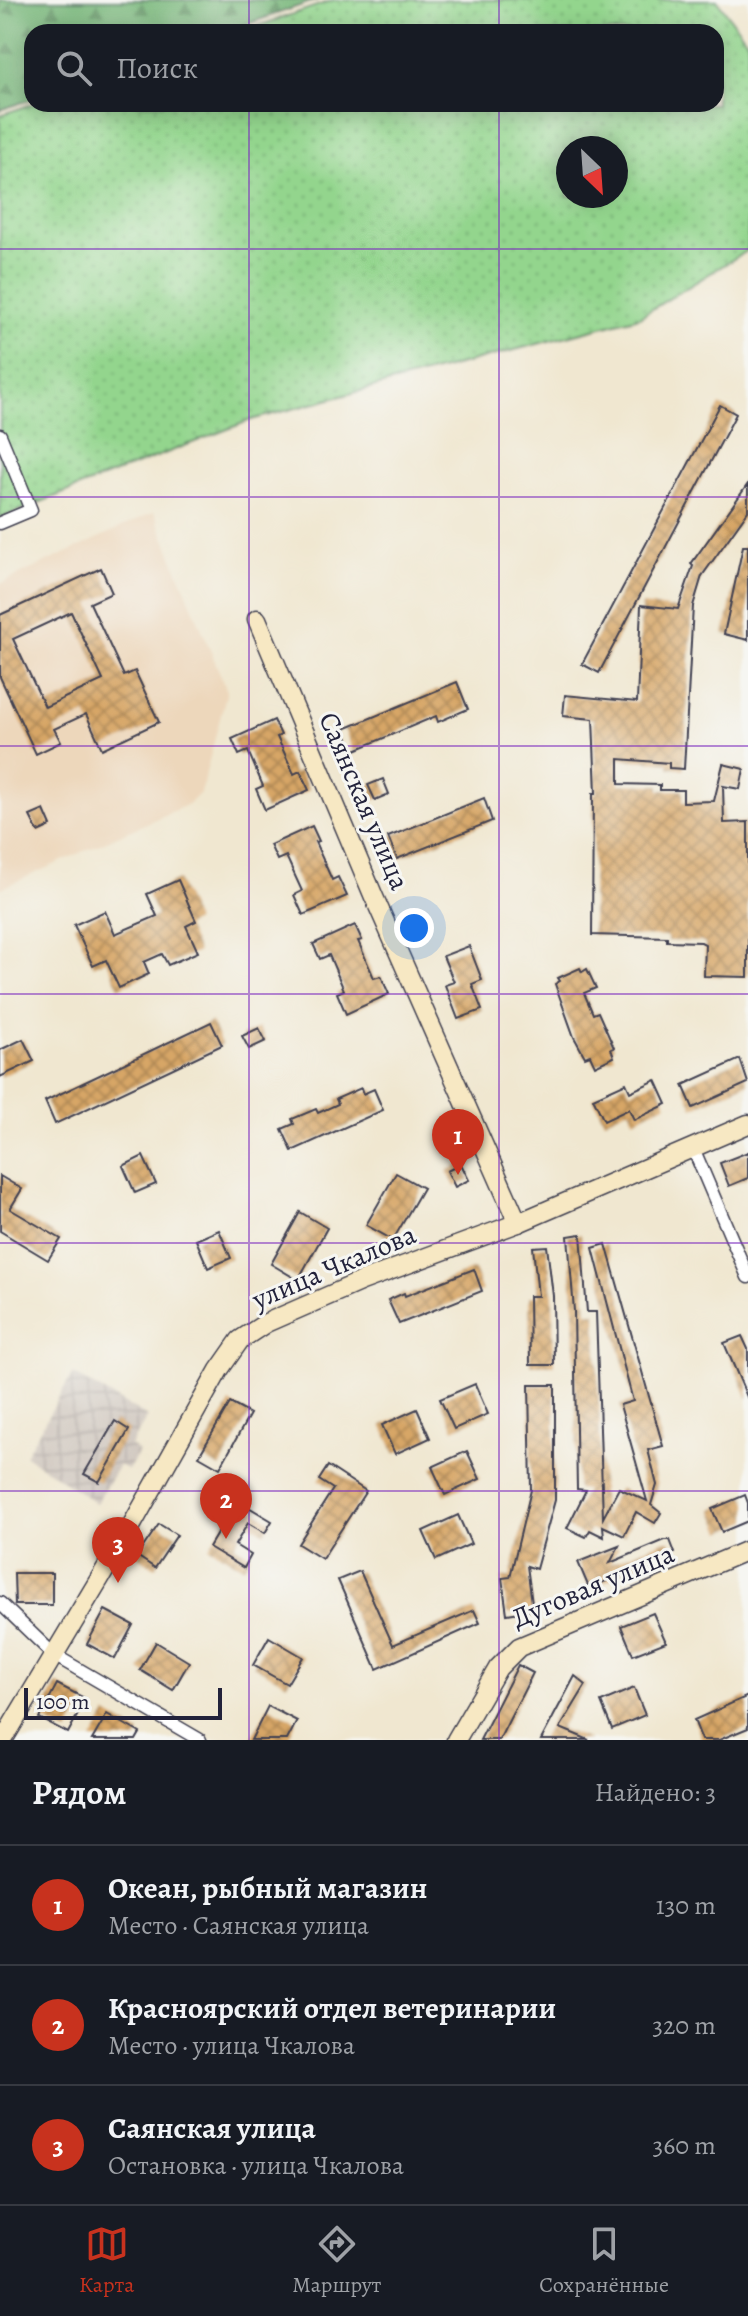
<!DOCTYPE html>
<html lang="ru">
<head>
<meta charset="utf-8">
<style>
	body { margin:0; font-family:Alegreya,serif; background:#242831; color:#f1f3f6 }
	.compass { position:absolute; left:556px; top:136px; width:72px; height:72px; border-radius:50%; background:#171b24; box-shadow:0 4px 20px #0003; rotate:155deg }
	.scale { position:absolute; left:24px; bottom:20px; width:198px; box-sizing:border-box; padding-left:8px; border:4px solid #22223b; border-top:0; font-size:22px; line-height:28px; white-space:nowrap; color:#22223b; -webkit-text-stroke:6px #f6f6f2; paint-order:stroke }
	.you { position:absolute; left:414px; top:928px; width:28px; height:28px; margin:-20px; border:6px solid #fff; border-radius:50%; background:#1a73e8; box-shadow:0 0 0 12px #1a73e833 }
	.badge { display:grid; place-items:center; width:52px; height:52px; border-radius:50%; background:#c8321e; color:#fff; font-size:26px; font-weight:700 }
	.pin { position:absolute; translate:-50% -66px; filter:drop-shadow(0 2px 4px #0008) }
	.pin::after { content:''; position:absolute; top:42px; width:28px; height:24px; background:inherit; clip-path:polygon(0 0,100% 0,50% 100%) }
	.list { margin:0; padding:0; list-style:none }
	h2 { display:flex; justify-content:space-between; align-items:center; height:104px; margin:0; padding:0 32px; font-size:34px }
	h2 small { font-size:26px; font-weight:400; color:#9ea1a6 }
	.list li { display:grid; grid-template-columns:52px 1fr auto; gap:24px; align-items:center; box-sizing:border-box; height:120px; padding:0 32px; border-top:2px solid #363941 }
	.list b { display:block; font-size:30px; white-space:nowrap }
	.list p { margin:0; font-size:26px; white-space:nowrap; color:#9ea1a6 }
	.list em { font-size:26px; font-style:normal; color:#9ea1a6 }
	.icon { flex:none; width:44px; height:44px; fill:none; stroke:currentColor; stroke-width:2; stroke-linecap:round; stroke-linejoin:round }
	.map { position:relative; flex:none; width:748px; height:1740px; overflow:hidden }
	.search { position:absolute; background:#171b24; box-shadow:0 4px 20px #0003; left:24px; right:24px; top:24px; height:88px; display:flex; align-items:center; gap:20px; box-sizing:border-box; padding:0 28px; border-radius:24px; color:#9ea1a6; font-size:30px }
	.sheet { height:464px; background:#171b24 }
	nav { display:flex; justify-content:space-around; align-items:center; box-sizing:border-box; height:112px; border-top:2px solid #363941; background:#171b24; font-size:22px; color:#9ea1a6 }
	nav a { display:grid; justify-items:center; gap:4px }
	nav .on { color:#c8321e }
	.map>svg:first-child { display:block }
	.built { fill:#edd7bb }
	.industrial { fill:url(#industrial-grid) }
	.forest { fill:url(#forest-firs); stroke:#4c6c5a; stroke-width:2 }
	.garden { fill:url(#garden-dots); stroke:#5a7c64; stroke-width:2; fill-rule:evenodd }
	.building { fill:url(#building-cross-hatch); fill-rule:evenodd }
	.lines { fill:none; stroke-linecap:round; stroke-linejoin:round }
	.street-casing { stroke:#414051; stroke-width:15 }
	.secondary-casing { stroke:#414051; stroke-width:21 }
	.street { stroke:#fff; stroke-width:12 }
	.secondary { stroke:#f7e8c3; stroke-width:18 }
	.grid { fill:none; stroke:#7b2cbf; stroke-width:2; stroke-opacity:0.55 }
	.labels { text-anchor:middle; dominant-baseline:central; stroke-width:6; stroke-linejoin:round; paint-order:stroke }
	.street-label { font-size:28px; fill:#22223b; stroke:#f6f6f2 }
</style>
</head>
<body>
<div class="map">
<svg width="748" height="1740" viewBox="0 0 748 1740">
	<defs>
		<pattern id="industrial-grid" width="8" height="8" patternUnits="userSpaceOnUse" patternTransform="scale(2)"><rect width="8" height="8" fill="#ccc2b9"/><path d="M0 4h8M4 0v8" fill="none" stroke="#afa6a0"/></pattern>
		<pattern id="forest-firs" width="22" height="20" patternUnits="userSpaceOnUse" patternTransform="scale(2)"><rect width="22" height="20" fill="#76b678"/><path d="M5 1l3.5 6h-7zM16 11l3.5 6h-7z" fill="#609464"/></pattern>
		<pattern id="garden-dots" width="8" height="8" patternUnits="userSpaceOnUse" patternTransform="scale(2)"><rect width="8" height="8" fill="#93d58d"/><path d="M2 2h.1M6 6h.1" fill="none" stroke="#7eb77b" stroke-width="1.8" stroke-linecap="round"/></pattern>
		<pattern id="building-cross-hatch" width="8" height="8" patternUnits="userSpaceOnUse" patternTransform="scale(2)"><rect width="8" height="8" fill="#d7a666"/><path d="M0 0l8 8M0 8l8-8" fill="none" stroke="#ae8755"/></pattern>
	</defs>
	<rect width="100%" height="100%" fill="#f6f6f2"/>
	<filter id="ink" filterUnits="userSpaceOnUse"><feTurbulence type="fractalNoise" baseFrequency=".0125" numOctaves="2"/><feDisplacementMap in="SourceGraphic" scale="16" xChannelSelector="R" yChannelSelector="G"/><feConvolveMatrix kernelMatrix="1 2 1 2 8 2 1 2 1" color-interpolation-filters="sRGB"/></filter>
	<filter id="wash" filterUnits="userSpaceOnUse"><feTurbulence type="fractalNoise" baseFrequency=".006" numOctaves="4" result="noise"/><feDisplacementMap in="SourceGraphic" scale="32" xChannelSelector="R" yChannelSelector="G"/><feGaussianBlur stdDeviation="1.8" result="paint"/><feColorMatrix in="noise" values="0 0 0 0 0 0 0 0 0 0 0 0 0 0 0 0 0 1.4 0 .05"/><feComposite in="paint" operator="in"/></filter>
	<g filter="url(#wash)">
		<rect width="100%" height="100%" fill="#f0e7d0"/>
		<polygon class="built" points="154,512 227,691 201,792 189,804 0,889 0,584"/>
		<polygon class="industrial" points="73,1374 147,1417 130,1446 139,1452 128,1470 119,1465 96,1503 25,1455"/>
		<polygon class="forest" points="0,0 317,0 224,32 32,32 32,99 0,110"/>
		<path class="garden" d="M334 0H717L748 42V250L639 317 251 420 0 518V115L32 104H716V32H241ZM568 148H616V196H568Z"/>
		<g id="blocks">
			<g class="building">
				<polygon points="720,405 736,414 599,673 582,664"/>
				<polygon points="748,484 748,511 702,576 693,606 684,769 669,768 669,763 619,759 619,784 660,785 660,790 683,790 683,802 714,801 723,764 744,769 740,789 723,786 724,823 748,822 748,977 704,976 705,944 701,942 667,941 667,937 592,935 593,793 596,793 593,719 563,716 565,695 637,702 641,605 678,609 693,566 691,564"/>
				<polygon points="743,546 748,546 748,640 724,634"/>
				<path d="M101 568 112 593 90 603 124 676 135 671 159 722 102 749 86 714 54 729 61 742 36 754 0 677V615ZM71 612 103 680 45 707 13 639Z"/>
				<polygon points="457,682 468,709 438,722 436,716 353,751 344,729"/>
				<polygon points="274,720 281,735 277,737 294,774 300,771 309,790 265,810 256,789 263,786 248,751 239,755 232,739"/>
				<polygon points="383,779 389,794 375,800 368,785"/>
				<polygon points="484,798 492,821 397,859 388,837"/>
				<polygon points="44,810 51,826 38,832 30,816"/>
				<polygon points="312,826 319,841 315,842 332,880 338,877 347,896 303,915 294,895 302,891 286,856 277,860 270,845"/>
				<polygon points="178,880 196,921 186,926 198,952 168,965 162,954 144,962 149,974 119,988 106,960 93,966 74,925 105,911 115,934 157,916 147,894"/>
				<polygon points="355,925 362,940 358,941 374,978 381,976 389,994 346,1014 337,993 344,990 329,955 320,959 313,944"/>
				<polygon points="469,946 482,980 472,984 482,1010 458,1019 445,985 454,982 443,956"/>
				<polygon points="580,968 582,972 587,969 596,988 584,993 593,1014 598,1012 614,1048 611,1049 614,1057 595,1066 590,1055 585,1057 574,1037 555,984 560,981 558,978"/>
				<polygon points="211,1022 222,1045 55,1124 45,1101"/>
				<polygon points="259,1028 266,1041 249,1049 242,1036"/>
				<polygon points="23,1039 34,1061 0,1077 0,1050"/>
				<polygon points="740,1059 748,1083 693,1108 683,1085"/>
				<polygon points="656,1080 667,1104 634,1120 629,1109 604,1121 593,1098 626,1083 630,1092"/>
				<polygon points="361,1088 363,1094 374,1089 383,1110 292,1151 282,1129 294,1124 292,1119 316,1109 318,1113 338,1104 336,1099"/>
				<polygon points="748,1152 748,1178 729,1186 720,1163"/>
				<polygon points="143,1156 156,1184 135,1193 123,1166"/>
				<polygon points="461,1164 469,1180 455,1187 447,1171"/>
				<polygon points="396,1173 423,1188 393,1240 366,1225"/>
				<polygon points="0,1176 22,1189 10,1209 61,1239 48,1260 0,1231"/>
				<polygon points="300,1212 327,1228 298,1280 271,1264"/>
				<polygon points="219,1230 231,1258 208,1268 196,1240"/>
				<polygon points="581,1234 587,1312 596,1312 603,1518 619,1488 647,1501 620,1405 633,1401 593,1248 606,1244 663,1446 648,1450 657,1485 651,1505 661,1513 655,1523 636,1512 624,1536 603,1526 604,1537 590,1530 586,1537 567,1528 586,1490 577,1489 574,1311 568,1236"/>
				<polygon points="547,1246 553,1296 554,1365 530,1365 529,1296 538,1296 533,1247"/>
				<polygon points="474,1269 482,1291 399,1324 388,1300 404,1293 405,1296"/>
				<polygon points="742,1336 748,1349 748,1399 724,1343"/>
				<polygon points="475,1384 488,1414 454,1429 440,1399"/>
				<polygon points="529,1385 555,1385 555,1500 536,1569 527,1566 533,1610 507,1614 502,1578 510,1577 531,1490"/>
				<polygon points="230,1403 250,1414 220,1468 199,1456"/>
				<polygon points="417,1409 430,1438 395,1454 382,1425"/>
				<polygon points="115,1421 129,1430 99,1482 84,1474"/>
				<polygon points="467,1451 480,1479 445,1495 432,1467"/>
				<polygon points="328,1466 366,1491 322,1559 298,1544 333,1489 319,1480"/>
				<polygon points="745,1495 748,1503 748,1521 722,1532 712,1509"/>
				<polygon points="237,1500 272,1521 265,1533 248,1523 235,1545 251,1555 244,1568 209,1547"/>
				<polygon points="458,1515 471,1544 436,1560 423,1531"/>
				<polygon points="159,1524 177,1535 155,1568 137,1556"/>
				<polygon points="665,1540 670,1540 675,1553 589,1588 578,1562 619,1546 610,1563"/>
				<polygon points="360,1571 393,1645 474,1610 480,1623 377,1669 338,1580"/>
				<polygon points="14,1573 52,1573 52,1605 15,1605"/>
				<polygon points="105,1610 133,1625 115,1659 87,1644"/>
				<polygon points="653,1613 666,1642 633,1655 621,1626"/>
				<polygon points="269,1637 303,1657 287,1684 253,1665"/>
				<polygon points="156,1642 189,1662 173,1690 140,1670"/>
				<polygon points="518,1665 533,1673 499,1740 480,1740"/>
				<polygon points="575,1676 586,1685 560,1728 589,1740 541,1740"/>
				<polygon points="57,1684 86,1699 68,1733 39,1718"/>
				<polygon points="634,1688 645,1715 612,1729 601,1702"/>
				<polygon points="748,1696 748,1728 719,1740 702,1740 694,1720"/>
				<polygon points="268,1706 297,1721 287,1740 251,1740"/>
				<polygon points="107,1714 140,1733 136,1740 92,1740"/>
			</g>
		</g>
	</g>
	<g filter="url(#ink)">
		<use href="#blocks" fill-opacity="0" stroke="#414051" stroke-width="2"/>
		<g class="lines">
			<g class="street-casing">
				<g id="street">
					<polyline points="0,435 31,510 0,523"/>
					<polyline points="693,1148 748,1277"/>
					<polyline points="0,1603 54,1655 200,1740"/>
				</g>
			</g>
			<g class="secondary-casing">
				<g id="secondary">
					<polyline points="257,619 374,897 518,1223"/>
					<polyline points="3,1740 133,1523 219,1370 240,1340 266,1323 362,1281 518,1223 748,1124"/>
					<polyline points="456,1740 498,1668 519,1647 748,1550"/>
				</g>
			</g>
			<use href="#street" class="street"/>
			<use href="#secondary" class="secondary"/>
		</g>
	</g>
	<path class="grid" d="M249 0V32M499 0V32M249 104V1740M499 104V1740M0 249H748M0 497H748M0 746H748M0 994H748M0 1243H748M0 1491H748"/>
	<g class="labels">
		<g class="street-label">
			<text transform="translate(364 801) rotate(67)">Саянская улица</text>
			<text transform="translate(334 1267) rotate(-23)">улица Чкалова</text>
			<text transform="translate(593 1586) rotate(-23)">Дуговая улица</text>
		</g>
	</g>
</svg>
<svg class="compass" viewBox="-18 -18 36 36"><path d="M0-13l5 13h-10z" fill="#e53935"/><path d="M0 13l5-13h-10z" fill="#9ea1a6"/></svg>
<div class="scale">100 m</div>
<div class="you"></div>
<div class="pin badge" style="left:458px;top:1175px">1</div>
<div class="pin badge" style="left:226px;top:1539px">2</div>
<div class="pin badge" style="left:118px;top:1583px">3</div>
<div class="search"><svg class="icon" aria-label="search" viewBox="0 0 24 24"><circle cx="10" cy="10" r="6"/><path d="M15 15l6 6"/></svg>Поиск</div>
</div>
<section class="sheet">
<h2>Рядом<small>Найдено: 3</small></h2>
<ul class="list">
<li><span class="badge">1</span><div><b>Океан, рыбный магазин</b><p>Место · Саянская улица</p></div><em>130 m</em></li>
<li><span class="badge">2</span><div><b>Красноярский отдел ветеринарии</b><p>Место · улица Чкалова</p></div><em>320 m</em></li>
<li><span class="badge">3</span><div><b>Саянская улица</b><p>Остановка · улица Чкалова</p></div><em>360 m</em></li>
</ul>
</section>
<nav>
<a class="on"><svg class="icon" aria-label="map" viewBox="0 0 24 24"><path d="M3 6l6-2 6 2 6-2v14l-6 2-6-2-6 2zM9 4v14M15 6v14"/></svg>Карта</a>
<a><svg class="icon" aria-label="directions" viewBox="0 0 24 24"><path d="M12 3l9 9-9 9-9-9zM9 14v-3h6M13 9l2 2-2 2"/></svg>Маршрут</a>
<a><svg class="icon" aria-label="saved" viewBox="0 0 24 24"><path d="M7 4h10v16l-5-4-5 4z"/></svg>Сохранённые</a>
</nav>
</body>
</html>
